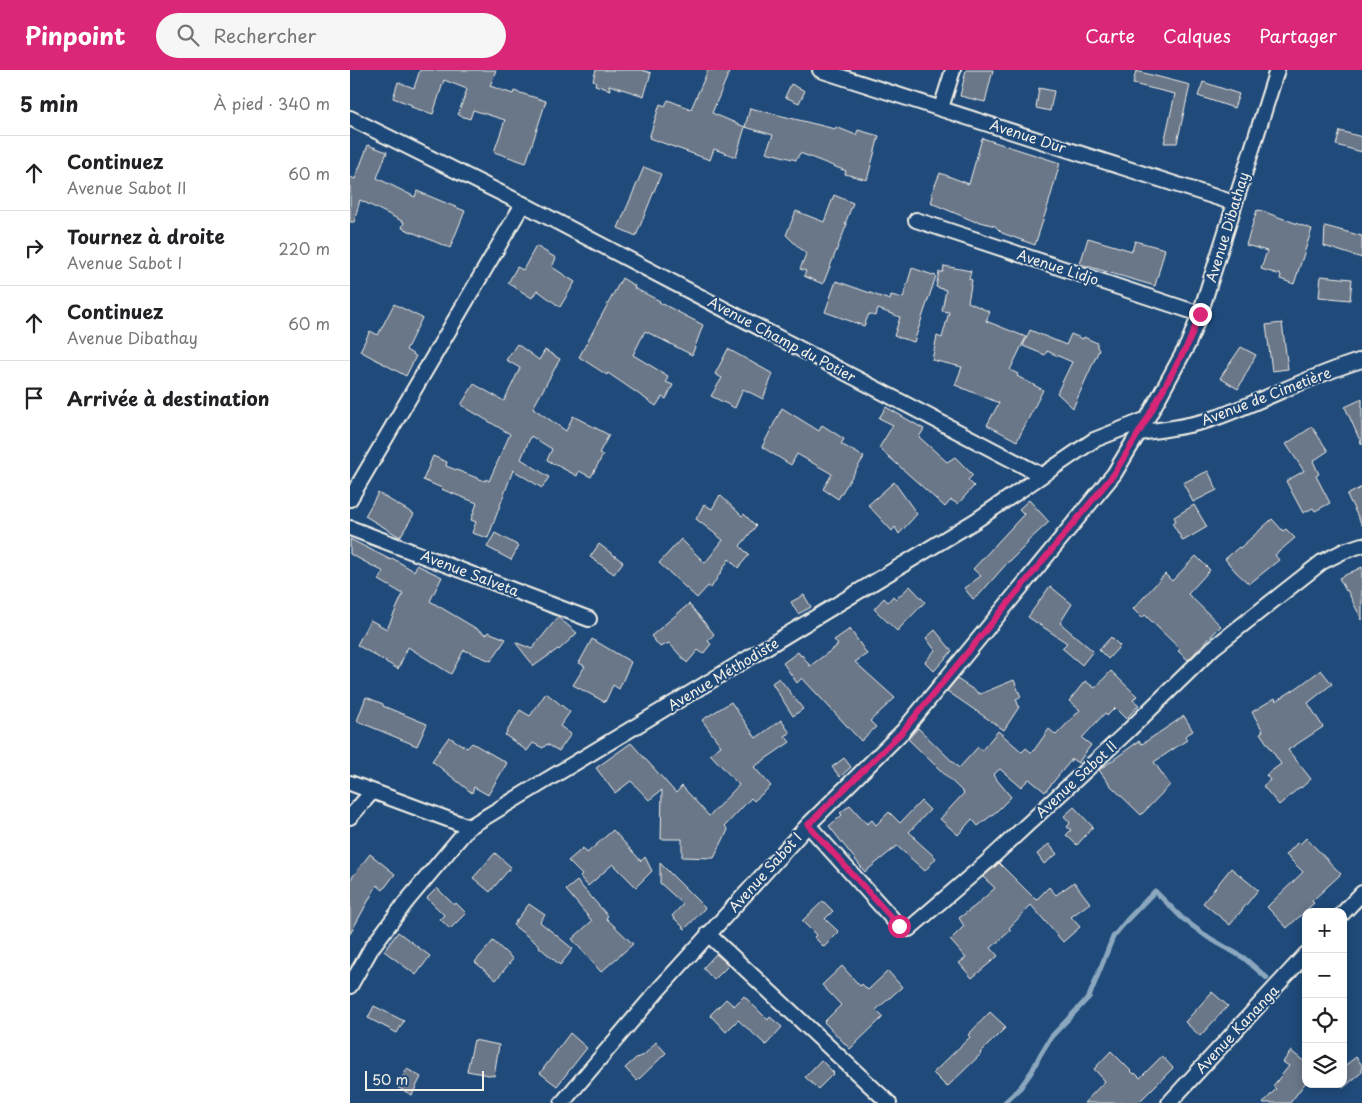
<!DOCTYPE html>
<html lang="fr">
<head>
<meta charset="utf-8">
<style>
	body { margin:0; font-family:"Playpen Sans",sans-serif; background:#f6f6f6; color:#202124 }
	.controls { position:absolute; right:15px; bottom:15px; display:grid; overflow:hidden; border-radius:10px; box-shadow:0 2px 12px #0003 }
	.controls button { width:45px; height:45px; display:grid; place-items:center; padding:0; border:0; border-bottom:1px solid #e0e0e0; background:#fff; color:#202124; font:25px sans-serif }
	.scale { position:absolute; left:15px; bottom:12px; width:119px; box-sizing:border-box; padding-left:5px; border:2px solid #f4f1e8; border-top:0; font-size:14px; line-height:18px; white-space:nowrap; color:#f4f1e8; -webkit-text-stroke:4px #1f4a7a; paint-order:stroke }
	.stop { position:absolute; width:15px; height:15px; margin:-11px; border:4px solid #db2777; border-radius:50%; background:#fff }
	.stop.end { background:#db2777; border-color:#fff; box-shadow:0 1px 5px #0008 }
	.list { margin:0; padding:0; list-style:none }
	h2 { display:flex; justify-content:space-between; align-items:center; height:65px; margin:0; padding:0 20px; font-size:21px }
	h2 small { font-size:16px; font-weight:400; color:#757577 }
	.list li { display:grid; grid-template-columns:32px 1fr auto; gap:15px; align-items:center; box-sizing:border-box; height:75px; padding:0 20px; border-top:1px solid #e0e0e0 }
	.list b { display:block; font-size:19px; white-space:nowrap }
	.list p { margin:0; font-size:16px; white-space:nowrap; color:#757577 }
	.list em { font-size:16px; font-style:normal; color:#757577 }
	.icon { flex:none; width:28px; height:28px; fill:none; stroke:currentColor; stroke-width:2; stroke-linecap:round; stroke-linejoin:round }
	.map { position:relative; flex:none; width:1012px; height:1033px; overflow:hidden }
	header { display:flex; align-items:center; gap:30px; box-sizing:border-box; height:70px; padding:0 25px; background:#db2777; color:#fff }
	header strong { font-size:24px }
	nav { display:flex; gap:28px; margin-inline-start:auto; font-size:18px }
	.search { width:350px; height:45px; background:#f6f6f6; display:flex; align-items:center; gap:12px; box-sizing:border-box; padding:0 18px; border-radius:28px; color:#757577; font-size:19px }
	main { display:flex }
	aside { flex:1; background:#fff }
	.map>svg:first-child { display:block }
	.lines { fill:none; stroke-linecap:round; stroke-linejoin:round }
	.stream { stroke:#8ca8bf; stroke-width:5 }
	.building { fill:#6b7789; stroke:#f4f1e8 }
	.minor-casing { stroke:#f4f1e8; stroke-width:18 }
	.minor { stroke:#1f4a7a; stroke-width:14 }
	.route { stroke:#db2777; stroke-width:6 }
	.labels { text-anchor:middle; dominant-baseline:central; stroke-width:4; stroke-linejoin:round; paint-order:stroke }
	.street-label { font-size:14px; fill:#f4f1e8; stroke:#1f4a7a }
</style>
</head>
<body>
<header>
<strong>Pinpoint</strong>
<div class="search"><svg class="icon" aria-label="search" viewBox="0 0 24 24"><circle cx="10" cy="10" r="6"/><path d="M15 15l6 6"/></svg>Rechercher</div>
<nav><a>Carte</a><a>Calques</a><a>Partager</a></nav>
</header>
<main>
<aside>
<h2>5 min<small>À pied · 340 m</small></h2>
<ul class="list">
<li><svg class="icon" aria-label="ahead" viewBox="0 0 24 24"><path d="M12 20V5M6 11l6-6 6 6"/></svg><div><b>Continuez</b><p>Avenue Sabot II</p></div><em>60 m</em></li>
<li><svg class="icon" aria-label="right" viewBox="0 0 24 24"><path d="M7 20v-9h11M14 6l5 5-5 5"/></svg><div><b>Tournez à droite</b><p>Avenue Sabot I</p></div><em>220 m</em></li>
<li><svg class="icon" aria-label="ahead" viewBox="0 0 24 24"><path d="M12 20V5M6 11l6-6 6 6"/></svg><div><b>Continuez</b><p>Avenue Dibathay</p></div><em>60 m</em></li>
<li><svg class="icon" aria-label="arrive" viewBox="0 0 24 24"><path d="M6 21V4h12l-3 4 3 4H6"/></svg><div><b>Arrivée à destination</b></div></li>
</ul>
</aside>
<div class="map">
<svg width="1012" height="1033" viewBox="0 0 1012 1033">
	<rect width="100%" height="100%" fill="#1f4a7a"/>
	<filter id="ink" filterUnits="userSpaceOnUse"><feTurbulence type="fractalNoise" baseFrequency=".02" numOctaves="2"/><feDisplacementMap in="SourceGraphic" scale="10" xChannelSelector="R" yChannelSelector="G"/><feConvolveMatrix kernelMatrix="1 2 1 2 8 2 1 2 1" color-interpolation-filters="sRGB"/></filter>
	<g filter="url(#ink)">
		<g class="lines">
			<polyline class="stream" points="654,1033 670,1018 682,1001 690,985 701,967 739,927 763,867 777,850 805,821 832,848 856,866 894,888 917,908"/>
		</g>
		<g class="building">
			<polygon points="70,0 146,0 140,16 163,24 164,21 196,31 176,93 144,82 155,50 123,40 120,49 108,45 117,19 94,10 83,44 61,37 62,35 43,28 48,12 64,18"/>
			<polygon points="246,0 292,0 301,3 294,26 259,15 260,20 245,15 246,12 243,10"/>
			<polygon points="358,0 380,0 362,43 395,57 386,87 364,79 360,90 299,68 310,34 315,36 318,30 341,39"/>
			<polygon points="616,0 643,0 635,32 610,26"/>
			<polygon points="786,1 840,15 827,73 814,73 825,24 783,14"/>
			<polygon points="853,12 889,24 884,38 848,26"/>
			<polygon points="441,14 455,21 449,33 435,27"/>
			<polygon points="689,18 704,21 700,41 686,38"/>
			<polygon points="400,38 485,59 486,57 506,65 508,60 529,66 517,110 495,104 496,101 450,83 446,90 416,82 423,65 395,57"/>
			<polygon points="990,61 1012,67 1012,82 986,75"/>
			<polygon points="632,68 710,93 699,132 685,175 652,163 645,156 627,151 626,152 581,133 583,126 581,125 590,103 619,114"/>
			<polygon points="18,75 37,82 27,108 65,127 67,121 115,141 100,178 52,158 54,152 10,130 4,152 0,152 0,107 5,109"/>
			<polygon points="294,97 311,104 286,166 268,158"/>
			<polygon points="484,125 503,133 495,154 497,154 473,214 454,206 456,201 450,199 456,184 436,165 446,141 474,152"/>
			<polygon points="907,140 909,141 909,140 962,159 944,214 930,209 931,205 911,199 917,181 896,175"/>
			<polygon points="975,156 1012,166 1012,188 974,176"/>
			<polygon points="738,168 782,181 785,171 815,179 805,216 730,194"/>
			<polygon points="186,176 206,188 202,197 225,212 210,237 187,220 182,228 158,213 167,197 173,200"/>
			<polygon points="594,196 621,201 619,209 622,210 618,232 640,242 636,251 676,267 660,300 668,304 667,306 693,320 667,371 637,355 649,333 605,315 612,297 582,290 587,266 592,268 599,242 592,241 596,220 586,217 589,202 593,202"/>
			<polygon points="562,198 586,206 564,272 544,266 550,247 528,239 525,246 519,244 514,256 475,242 486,211 540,230 541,225 553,228"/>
			<polygon points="971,206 1002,209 1000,230 969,227"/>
			<polygon points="272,208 285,216 284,218 310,231 309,232 353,255 342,285 295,261 283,285 318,306 316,312 323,315 316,329 312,327 306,336 258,303 257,305 229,287"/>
			<polygon points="44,234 72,248 56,280 66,286 56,306 10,281 20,261 28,265"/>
			<polygon points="932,253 938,299 922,301 916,255"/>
			<polygon points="680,260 716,275 721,264 733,269 734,267 747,273 747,277 749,280 723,338 707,323 722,292 697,281 695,285 673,276"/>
			<polygon points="167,274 189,290 195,280 210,289 183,338 216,361 223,346 259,365 249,383 253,385 241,407 229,401 227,406 197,390 202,379 181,366 171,389 199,407 192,418 163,400 138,468 122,463 126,452 121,450 127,433 91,419 92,418 73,410 83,386 97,392 96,396 135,411 136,409 139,411 160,364 111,335 124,314 154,331 170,298 156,290"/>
			<polygon points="891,277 906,285 888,319 870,308"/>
			<polygon points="378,279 423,304 413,329 393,319 385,338 361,326 372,308 365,304"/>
			<polygon points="1012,329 1012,375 995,337"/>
			<polygon points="536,337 574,359 569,367 597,392 605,387 623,405 618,410 624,416 608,434 601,430 595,437 529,378 543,355 529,348"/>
			<polygon points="432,338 469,361 472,355 494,369 491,374 514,387 488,429 473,419 482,404 447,384 441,395 412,377"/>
			<polygon points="962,357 978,381 963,391 969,404 966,406 980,433 965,441 963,438 953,443 936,411 954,401 936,374"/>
			<polygon points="858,401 867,420 843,432 833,413"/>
			<polygon points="544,412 567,444 549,464 545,457 542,461 518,435"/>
			<polygon points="1012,417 1012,455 997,425"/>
			<polygon points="28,423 64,444 50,467 15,446"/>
			<polygon points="370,425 392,446 394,444 406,456 390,476 399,485 388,498 379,489 361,518 358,516 347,528 309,493 331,469 355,493 373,470 346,449 354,434 362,439"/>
			<polygon points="679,430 699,452 677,472 678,473 660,491 659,491 629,525 623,529 614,518 631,506 623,499 674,444 669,439"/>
			<polygon points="844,435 857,457 833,471 822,453 826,451 824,447"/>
			<polygon points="922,449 933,461 936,459 945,468 925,485 929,490 899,514 886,502 875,489 889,477 890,478"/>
			<polygon points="145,463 169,476 161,490 137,477"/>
			<polygon points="0,469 41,490 42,488 64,501 67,495 92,507 80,531 137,565 138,562 156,569 141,591 114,580 101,604 58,577 48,599 7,575 20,550 37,559 53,524 29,510 34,502 0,484"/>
			<polygon points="249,474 273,492 264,504 240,487"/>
			<polygon points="846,486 860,500 838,524 871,556 838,590 828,581 830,579 795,545 792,548 783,539 815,504 822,511"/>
			<polygon points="1012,497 1012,550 997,520 996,521 989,508"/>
			<polygon points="560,516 575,532 547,561 524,539 534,528 538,532 543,526 546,529"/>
			<polygon points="700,516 722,534 710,553 743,581 732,595 712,578 717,573 678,547"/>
			<polygon points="454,525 461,537 448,544 441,532"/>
			<polygon points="339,534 364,564 358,571 361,574 353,584 348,580 337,593 319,573 310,577 301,566"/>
			<polygon points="208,547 227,563 209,580 208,579 184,596 165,572 182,579"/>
			<polygon points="500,559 517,584 505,592 545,628 520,651 526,657 511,671 452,608 447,613 433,593 448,582 451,586 452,585 460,596 488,575 484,570"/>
			<polygon points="585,560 602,581 584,601 575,592 585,580 576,568"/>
			<polygon points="761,567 770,576 758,589 749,580"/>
			<polygon points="242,569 281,592 269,619 263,615 255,632 223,615 235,596 229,593"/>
			<polygon points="971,600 982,614 958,633 973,657 938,680 961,709 951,718 950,717 929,735 913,716 920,710 916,705 931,694 910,663 913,661 902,642 925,628 926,631 948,617"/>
			<polygon points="761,601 787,626 783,630 789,635 776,649 765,638 757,646 755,643 732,668 741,675 728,693 722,689 695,722 679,709 671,717 650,699 643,705 661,727 647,741 628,756 622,749 608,765 590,749 614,723 558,669 568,658 609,698 628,677 632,680 648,661 672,682 676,678 682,683 699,659 706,665 730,640 719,631 735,611 745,618"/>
			<polygon points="429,608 453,639 443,646 422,613"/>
			<polygon points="607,609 630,624 664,610 671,627 666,629 669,637 654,660 597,621"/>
			<polygon points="196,623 220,642 210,656 221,664 209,681 197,674 193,678 183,673 177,681 155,665 170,640 180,646"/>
			<polygon points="16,627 33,634 33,636 77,654 67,676 7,651"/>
			<polygon points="381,632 406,668 431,650 440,663 435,666 440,672 404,697 421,716 404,731 401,728 375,756 378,760 364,788 332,787 332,769 311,769 312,720 299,730 281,711 265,723 246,698 281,673 326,723 332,716 359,746 389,715 360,684 371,676 352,650"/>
			<polygon points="834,646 843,661 835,666 837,670 804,692 820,715 791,745 760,715 749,700 789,671 792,674"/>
			<polygon points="99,667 117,678 122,673 157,693 138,725 124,717 122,723 82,691"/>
			<polygon points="494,688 501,697 490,707 482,697"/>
			<polygon points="571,731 580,740 559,762 565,767 564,768 586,788 575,801 547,776 515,802 479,756 492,745 490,743 500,735 517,754 522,750 526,755 539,742 550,753"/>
			<polygon points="724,737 743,757 727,775 716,765 721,760 717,757 720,753 714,746"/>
			<polygon points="263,760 291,791 295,787 302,801 286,817 263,794 238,816 230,807 232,805 218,791 233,778 237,783"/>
			<polygon points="956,768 991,804 962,831 964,833 937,858 917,837 953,802 936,785 947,773 949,775"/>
			<polygon points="699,774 707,784 694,794 687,784"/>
			<polygon points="145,783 161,797 140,822 123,808"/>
			<polygon points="20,784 45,804 33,820 27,815 0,864 0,810"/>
			<polygon points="310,793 355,838 335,859 322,846 333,834 310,813"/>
			<polygon points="649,793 686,830 699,817 706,825 724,812 740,833 721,847 730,857 713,872 681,835 659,858 661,860 641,878 648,886 622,908 609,893 616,888 600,870 614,856 609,848 625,836 645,818 633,807"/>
			<polygon points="881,798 908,820 880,855 853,833"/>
			<polygon points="227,811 258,846 256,848 283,874 251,902 222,869 242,851 216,820"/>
			<polygon points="87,818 104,835 106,833 116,843 100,859 90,849 94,845 77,828"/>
			<polygon points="473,831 483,841 475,849 489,862 474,877 464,867 466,865 452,851"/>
			<polygon points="179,834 195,845 190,852 223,879 210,895 189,877 190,876 163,855"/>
			<polygon points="48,862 80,886 66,905 34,881"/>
			<polygon points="143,871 163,889 146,910 125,892"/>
			<polygon points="366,884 379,895 364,910 353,898"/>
			<polygon points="492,896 510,916 512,914 518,920 538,901 552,917 526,940 533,947 500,979 474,952 491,935 472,915"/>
			<polygon points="862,922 878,936 850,966 835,952"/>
			<polygon points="394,926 418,950 420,947 432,957 416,975 388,950 376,962 360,945 376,929 384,936"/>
			<polygon points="24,936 54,951 47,963 18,948"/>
			<polygon points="640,942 656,957 630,983 631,984 597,1017 583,1003 620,967 618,965"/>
			<polygon points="220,963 237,978 207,1016 190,1003"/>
			<polygon points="124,970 149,975 144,1006 117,1001"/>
			<polygon points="306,972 316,983 287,1011 275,998 286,988 294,985"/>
			<polygon points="761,981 784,1004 785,1003 790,1008 812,986 823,998 788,1033 734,1033 755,1011 744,999"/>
			<polygon points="941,981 956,993 956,1012 940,1033 913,1033 926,1019 923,1016 939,996 933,992"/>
			<polygon points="1006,987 1012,995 1012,1002 993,1018 993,997"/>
			<polygon points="471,990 484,1003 468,1019 455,1007"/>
			<polygon points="57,999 71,1007 62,1025 47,1017"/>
		</g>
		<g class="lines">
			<g class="minor-casing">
				<g id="minor">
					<polyline points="470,0 884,133"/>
					<polyline points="591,38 603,0"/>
					<polyline points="0,48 173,134 691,405"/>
					<polyline points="566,150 850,244"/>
					<path d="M789 363C815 359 843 356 868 347 917 329 962 305 1012 290"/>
					<polyline points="0,429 173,134"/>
					<polyline points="0,458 239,549"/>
					<polyline points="0,713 119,757"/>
					<polyline points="0,747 22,722"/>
					<polyline points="458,755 549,856 555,859 559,859 637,792 779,660 863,578 972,492 994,481 1012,475"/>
					<polyline points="993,843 1012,823"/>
					<polyline points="358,864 539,1033"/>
					<polyline points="0,916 22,877 56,832 119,757 625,451 744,370 797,349"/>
					<polyline points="212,1033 309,919 458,755 553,661 764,404 797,349 838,274 850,244 927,0"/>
					<polyline points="819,1033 956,884"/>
				</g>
			</g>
			<use href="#minor" class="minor"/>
		</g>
	</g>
	<g class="lines" filter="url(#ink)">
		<polyline class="route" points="549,856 458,755 553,661 764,404 797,349 838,274 850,244"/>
	</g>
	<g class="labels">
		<g class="street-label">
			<text transform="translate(678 66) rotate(18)">Avenue Dur</text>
			<text transform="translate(877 157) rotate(-73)">Avenue Dibathay</text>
			<text transform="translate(708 197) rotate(18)">Avenue Lidjo</text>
			<text transform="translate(432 269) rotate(28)">Avenue Champ du Potier</text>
			<text transform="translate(916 326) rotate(-21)">Avenue de Cimetière</text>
			<text transform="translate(120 503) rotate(21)">Avenue Salveta</text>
			<text transform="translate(373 604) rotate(-31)">Avenue Méthodiste</text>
			<text transform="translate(726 709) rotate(-43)">Avenue Sabot II</text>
			<text transform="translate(415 802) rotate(-48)">Avenue Sabot I</text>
			<text transform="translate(887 959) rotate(-47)">Avenue Kananga</text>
		</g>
	</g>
</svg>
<div class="controls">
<button>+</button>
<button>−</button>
<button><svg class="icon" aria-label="locate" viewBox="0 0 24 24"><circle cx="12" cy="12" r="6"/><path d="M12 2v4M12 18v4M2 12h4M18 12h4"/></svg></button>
<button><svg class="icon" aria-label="layers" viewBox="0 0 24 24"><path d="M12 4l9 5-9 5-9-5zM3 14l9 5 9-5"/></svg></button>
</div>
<div class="scale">50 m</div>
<div class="stop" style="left:549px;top:856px"></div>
<div class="stop end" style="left:850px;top:244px"></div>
</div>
</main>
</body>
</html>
